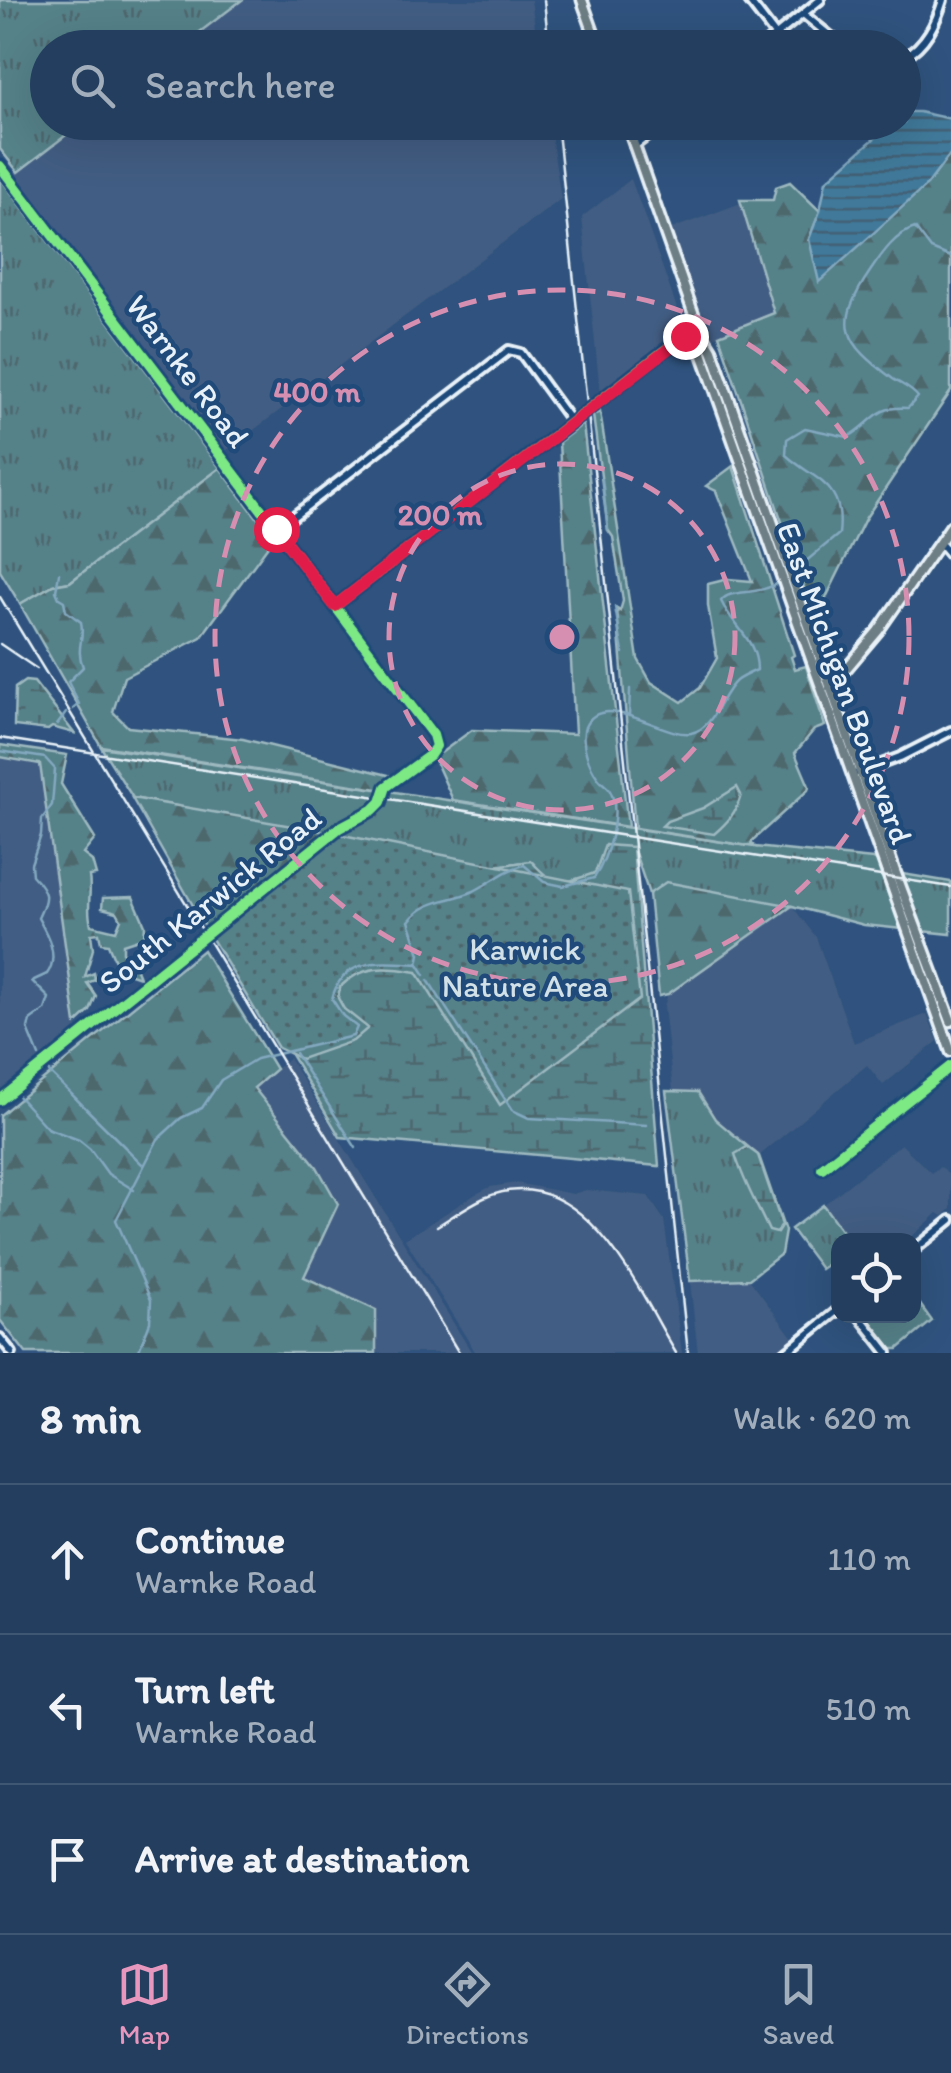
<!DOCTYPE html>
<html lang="en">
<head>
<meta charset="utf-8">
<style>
	body { margin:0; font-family:Itim,sans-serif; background:#2f4967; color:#f1f3f6 }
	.controls { position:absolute; right:30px; bottom:30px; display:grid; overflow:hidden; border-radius:20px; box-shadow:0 10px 40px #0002 }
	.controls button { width:90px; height:90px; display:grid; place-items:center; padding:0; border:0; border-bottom:2px solid #405773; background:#233e5e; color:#f1f3f6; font:50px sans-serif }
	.stop { position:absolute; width:30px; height:30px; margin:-22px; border:8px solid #e11d48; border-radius:50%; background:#fff }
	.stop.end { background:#e11d48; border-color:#fff; box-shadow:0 2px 10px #0008 }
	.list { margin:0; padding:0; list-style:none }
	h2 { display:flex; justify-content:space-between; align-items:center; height:130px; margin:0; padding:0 40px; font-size:42px }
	h2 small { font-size:32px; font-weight:400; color:#a3aebc }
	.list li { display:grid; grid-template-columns:65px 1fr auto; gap:30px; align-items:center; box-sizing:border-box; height:150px; padding:0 40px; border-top:2px solid #405773 }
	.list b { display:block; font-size:38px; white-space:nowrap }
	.list p { margin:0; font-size:32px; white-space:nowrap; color:#a3aebc }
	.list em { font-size:32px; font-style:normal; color:#a3aebc }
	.icon { flex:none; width:55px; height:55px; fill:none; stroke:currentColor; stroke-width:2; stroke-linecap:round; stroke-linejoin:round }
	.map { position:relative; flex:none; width:951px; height:1353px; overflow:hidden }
	.search { position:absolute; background:#233e5e; box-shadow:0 10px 40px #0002; left:30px; right:30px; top:30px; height:110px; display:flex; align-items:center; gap:25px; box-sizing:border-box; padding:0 35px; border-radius:55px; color:#a3aebc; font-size:38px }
	.sheet { height:580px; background:#233e5e }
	nav { display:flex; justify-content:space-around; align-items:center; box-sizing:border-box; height:140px; border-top:2px solid #405773; background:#233e5e; font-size:28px; color:#a3aebc }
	nav a { display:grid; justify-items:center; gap:5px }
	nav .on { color:#e797bd }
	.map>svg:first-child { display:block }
	.built { fill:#425d83 }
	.grass { fill:url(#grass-tufts); stroke:#9eb9c0; stroke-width:2.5 }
	.forest { fill:url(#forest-firs); stroke:#9eb9c0; stroke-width:2.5 }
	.wetland { fill:url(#wetland-marsh); stroke:#9eb9c0; stroke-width:2.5 }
	.park { fill:url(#park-dots); stroke:#9eb9c0; stroke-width:2.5 }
	.pitch { fill:#558189; stroke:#9eb9c0; stroke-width:2.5 }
	.water { fill:url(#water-rules); stroke:#83a9c0; stroke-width:2.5 }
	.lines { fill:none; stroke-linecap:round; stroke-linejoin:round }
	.stream { stroke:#83a9c0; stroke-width:2.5 }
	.minor-casing { stroke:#e8f1f8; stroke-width:14 }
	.major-casing { stroke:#e8f1f8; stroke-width:15 }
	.minor { stroke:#1f4a7a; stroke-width:6 }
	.major { stroke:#6d7e84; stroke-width:8 }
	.rail { stroke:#e8f1f8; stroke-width:2.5 }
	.cycleway-casing { stroke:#1f4a7a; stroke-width:16 }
	.cycleway { stroke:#7ce984; stroke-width:10 }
	.route { stroke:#e11d48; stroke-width:12 }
	.ring { fill:none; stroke:#d78fb1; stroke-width:5; stroke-dasharray:18 12 }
	.labels { text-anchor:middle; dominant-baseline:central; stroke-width:9; stroke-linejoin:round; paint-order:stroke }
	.street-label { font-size:32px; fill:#e8f1f8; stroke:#1f4a7a }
	.park-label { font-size:32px; fill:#d2e0e7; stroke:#1f4a7a }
	.centre { fill:#d78fb1; stroke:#1f4a7a; stroke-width:5 }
	.ring-label { font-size:30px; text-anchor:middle; font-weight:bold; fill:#d78fb1; stroke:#1f4a7a; stroke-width:9; stroke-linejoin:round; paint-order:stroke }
</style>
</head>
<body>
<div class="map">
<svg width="951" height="1353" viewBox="0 0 951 1353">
	<defs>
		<pattern id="grass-tufts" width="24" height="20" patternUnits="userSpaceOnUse" patternTransform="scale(2.5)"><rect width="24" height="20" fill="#558189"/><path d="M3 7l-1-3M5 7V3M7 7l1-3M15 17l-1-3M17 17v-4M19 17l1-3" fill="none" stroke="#4e676d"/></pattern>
		<pattern id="forest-firs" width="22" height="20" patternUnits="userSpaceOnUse" patternTransform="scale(2.5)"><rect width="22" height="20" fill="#558189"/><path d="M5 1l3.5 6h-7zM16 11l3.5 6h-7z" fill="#4e676d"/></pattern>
		<pattern id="wetland-marsh" width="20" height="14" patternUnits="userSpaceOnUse" patternTransform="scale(2.5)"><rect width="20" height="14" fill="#558189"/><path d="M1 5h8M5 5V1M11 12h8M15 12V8" fill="none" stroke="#4e676d"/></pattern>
		<pattern id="park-dots" width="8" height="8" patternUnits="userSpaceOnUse" patternTransform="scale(2.5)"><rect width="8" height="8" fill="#558189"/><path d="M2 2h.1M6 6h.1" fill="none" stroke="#4e676d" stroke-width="1.8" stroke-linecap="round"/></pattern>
		<pattern id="water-rules" width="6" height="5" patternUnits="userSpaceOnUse" patternTransform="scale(2.5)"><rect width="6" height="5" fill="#40799a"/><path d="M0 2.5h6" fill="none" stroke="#436072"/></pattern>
	</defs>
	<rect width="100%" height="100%" fill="#2f537e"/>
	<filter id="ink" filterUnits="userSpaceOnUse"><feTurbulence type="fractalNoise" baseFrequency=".01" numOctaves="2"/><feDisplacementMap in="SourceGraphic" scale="20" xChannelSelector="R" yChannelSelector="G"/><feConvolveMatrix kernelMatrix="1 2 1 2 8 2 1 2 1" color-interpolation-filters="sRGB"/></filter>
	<g filter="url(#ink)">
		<g class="built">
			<polygon points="242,0 531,0 538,47 180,48"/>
			<polygon points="549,122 561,199 223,453 11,176 82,123"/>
			<polygon points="631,179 684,328 600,391 582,217"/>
			<polygon points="741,203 774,313 709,339 701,329 666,231"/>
			<polygon points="0,757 40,764 77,1030 0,1094"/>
			<polygon points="792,906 816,937 854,1043 927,1014 938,1041 883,1085 867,1065 759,1156 715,1119 698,1092 673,1091 664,1006 668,994"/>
			<polygon points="289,1058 472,1353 376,1353 376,1310 303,1277 254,1088"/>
			<polygon points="901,1144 931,1173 940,1167 944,1169 951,1178 951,1209 943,1216 938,1213 908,1240 849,1240 823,1205"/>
			<polygon points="516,1183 573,1194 586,1190 648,1196 664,1220 682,1353 476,1353 405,1239 476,1194 490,1187"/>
			<polygon points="749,1279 793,1338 778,1353 698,1353 690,1281"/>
		</g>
		<g class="grass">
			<polygon points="0,0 242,0 180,47 48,48 48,122 82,123 18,172 0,149"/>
			<polygon points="0,178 220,468 70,582 53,585 20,604 0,571"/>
			<path d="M101 747 755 847 873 859 903 874 951 882V934L864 925 792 906 658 891 649 894 633 847C616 859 575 891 554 882 545 879 538 868 531 861L496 866 133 798Z"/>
			<polygon points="666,1091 698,1092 715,1119 759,1156 785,1231 781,1254 749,1279 690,1281"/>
			<polygon points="823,1205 849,1240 838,1240 838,1263 835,1259 821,1269 791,1229"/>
		</g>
		<g class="forest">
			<polygon points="951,153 951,391 865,519 815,620 719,335 774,313 740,200 773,200 776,187 790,182 820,211 809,239 927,185"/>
			<polygon points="600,412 638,659 651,682 682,702 700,688 717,658 708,606 708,584 728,579 752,581 716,491 706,486 733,466 794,655 791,657 795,669 806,666 825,726 814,730 795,753 809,786 808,790 755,838 751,843 755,847 635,828 617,609 620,611 623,601 613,537 608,530 593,415"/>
			<polygon points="583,424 628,827 453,800 434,758 472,730 575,734 559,442"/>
			<polygon points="220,468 273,539 201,637 124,677 113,712 128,727 243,739 392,776 378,789 101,746 20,604 53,585 70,582"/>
			<path d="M0 745 67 755 61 784 95 839 83 854 92 861 96 875 89 876C92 894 86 907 91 925L116 931 121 919 117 912 102 908 103 898 133 897 145 925 144 937 123 944V954H141L132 959 139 977 119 970 108 944 101 943 99 933 91 934 93 949 85 977 94 973 95 980 87 983 96 996 90 1011 76 1024 40 764 0 757Z"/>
			<polygon points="132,798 338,834 211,937"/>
			<polygon points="666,882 792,906 668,994 659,996 649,894"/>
			<polygon points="203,950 276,1069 254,1088 317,1167 338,1204 304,1277 376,1310 376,1353 26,1353 0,1320 0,1115"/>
		</g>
		<g class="wetland">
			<polygon points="25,681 34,682 74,733 52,727 48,730 14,726 15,688"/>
			<path d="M737 787 741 795C736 813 728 822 714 834L662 826 667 821 703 808Z"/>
			<path d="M605 845 633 847 659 1166 340 1137 284 1043 327 994 496 866 531 861C558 890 559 884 595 873Z"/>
			<path d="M747 1147 758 1155 782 1225 777 1233 769 1231C757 1205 743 1181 735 1154Z"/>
		</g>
		<path class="park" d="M338 834 628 892 640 999 500 1105 417 972C387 967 363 964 340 987L338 998 344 1009 368 1028 353 1041 301 1059 278 1048 211 937Z"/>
		<polygon class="pitch" points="914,1296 932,1321 898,1349 892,1349 866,1316 914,1316"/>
		<polygon class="water" points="906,112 919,112 951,119 951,153 927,185 819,282 809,239 820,211 826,181 892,123 904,122"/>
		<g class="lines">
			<g class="stream">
				<polyline points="602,479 608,530"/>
				<path d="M793 572 839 534C845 483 816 482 786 455L787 439 805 428 848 437C874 423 874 405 908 408L918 397C911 388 902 385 893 379 844 342 833 326 871 270 882 254 895 234 915 228L931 249 951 257"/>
				<path d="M59 573 56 591 59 598 64 601 66 611 81 622C85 639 75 647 83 667L68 682 79 704 73 709"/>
				<polyline points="615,607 623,653"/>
				<polyline points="629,716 630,689"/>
				<polyline points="57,725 66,713"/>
				<path d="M0 751 45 758 55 769 52 805 42 819 41 835 31 864 32 875C49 893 48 896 38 918 47 934 60 956 47 974L32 981 49 998 45 1010 30 1021 28 1029 39 1056"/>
				<polyline points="418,964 425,975"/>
				<polyline points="428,980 512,1110 529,1118 647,1125"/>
				<polyline points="295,1053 356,1148"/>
				<polyline points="48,1071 142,1164"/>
				<polyline points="18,1096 47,1128 79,1140 90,1149 108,1174 134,1190"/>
				<path d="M138 1353 150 1322 151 1300 116 1220 158 1139 181 1118 202 1108 221 1080 256 1059 353 1036 357 1027 343 1016 332 999C342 956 383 962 418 964L420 954 409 921C427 898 450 902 474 891 492 882 504 870 524 865L544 882 563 886 594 878C607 859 623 811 609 789 606 785 601 783 598 778 589 766 580 742 585 727 602 688 664 738 691 733 715 728 720 695 736 681 741 677 750 673 757 670 757 639 733 627 721 601 731 587 759 598 782 580"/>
			</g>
			<g class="minor-casing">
				<g id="minor">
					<polyline points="748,0 775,35"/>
					<polyline points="803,14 845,48"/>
					<polyline points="760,48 820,0"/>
					<path d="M904 57C926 45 936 23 943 0"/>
					<polyline points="634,146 666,122"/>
					<polyline points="0,166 433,735 436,746 430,755 386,787 381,802 373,810 339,828 0,1100"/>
					<polyline points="277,529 509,350 521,353 572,423"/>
					<polyline points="940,543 951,556"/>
					<polyline points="335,606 665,350 699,329"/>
					<polyline points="857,773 900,757 951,731"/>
					<polyline points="822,1168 951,1066"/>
					<polyline points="914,1250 951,1220"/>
					<polyline points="859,1316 888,1353"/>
					<polyline points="0,1338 12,1353"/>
					<polyline points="785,1353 838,1310"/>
				</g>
			</g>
			<g class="major-casing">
				<g id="major">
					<polyline points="582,0 599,48"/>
					<polyline points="626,122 699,329 712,350 895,871 951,1021"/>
					<polyline points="700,333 702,353 951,1052"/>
					<polyline points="830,688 878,631 951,526"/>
				</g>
			</g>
			<use href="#minor" class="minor"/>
			<use href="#major" class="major"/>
			<g class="rail">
				<polyline points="544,0 549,48"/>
				<polyline points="557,122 688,1353"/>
				<polyline points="0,597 459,1353"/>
				<polyline points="0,644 37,669"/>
				<polyline points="0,738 951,887"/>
				<path d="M437 1226C452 1217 468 1205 484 1198 582 1156 637 1288 676 1353"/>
			</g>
			<g class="cycleway-casing">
				<g id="cycleway">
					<polyline points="0,166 433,735 436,746 430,755 386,787 381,802 373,810 339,828 0,1100"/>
					<polyline points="335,606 665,350 699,329"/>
					<polyline points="822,1168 951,1066"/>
				</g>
			</g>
			<use href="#cycleway" class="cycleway"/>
		</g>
	</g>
	<g class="lines" filter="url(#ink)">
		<polyline class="route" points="276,529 335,606 685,336"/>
	</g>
	<g class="ring">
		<circle cx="562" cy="637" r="173"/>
		<circle cx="562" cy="637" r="347"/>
	</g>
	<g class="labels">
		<g class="street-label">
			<text transform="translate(188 371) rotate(53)">Warnke Road</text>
			<text transform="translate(845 683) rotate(70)">East Michigan Boulevard</text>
			<text transform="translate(210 900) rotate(-39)">South Karwick Road</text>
		</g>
		<g class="park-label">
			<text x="525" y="949">Karwick<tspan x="525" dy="37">Nature Area</tspan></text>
		</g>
	</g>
	<circle cx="562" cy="637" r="15" class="centre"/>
	<g class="ring-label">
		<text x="317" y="402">400 m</text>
		<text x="440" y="525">200 m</text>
	</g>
</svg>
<div class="controls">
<button><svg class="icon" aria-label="locate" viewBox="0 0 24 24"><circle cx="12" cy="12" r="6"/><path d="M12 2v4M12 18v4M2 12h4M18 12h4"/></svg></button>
</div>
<div class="stop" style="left:276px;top:529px"></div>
<div class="stop end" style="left:685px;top:336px"></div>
<div class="search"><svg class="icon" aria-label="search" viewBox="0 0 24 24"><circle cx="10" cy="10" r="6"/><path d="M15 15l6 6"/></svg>Search here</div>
</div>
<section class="sheet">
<h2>8 min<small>Walk · 620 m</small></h2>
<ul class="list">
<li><svg class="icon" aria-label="ahead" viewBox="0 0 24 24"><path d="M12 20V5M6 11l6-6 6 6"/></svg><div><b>Continue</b><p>Warnke Road</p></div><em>110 m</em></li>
<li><svg class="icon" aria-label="left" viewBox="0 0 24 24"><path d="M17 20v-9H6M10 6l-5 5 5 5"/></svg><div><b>Turn left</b><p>Warnke Road</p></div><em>510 m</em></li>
<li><svg class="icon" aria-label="arrive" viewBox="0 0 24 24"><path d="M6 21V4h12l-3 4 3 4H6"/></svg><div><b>Arrive at destination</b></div></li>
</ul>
</section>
<nav>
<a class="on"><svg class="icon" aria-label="map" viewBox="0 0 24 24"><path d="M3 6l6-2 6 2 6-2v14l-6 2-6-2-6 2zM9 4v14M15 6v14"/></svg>Map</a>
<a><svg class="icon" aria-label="directions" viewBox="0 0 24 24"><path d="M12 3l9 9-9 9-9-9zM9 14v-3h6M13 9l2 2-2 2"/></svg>Directions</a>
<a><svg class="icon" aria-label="saved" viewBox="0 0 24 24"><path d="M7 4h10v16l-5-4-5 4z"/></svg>Saved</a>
</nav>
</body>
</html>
